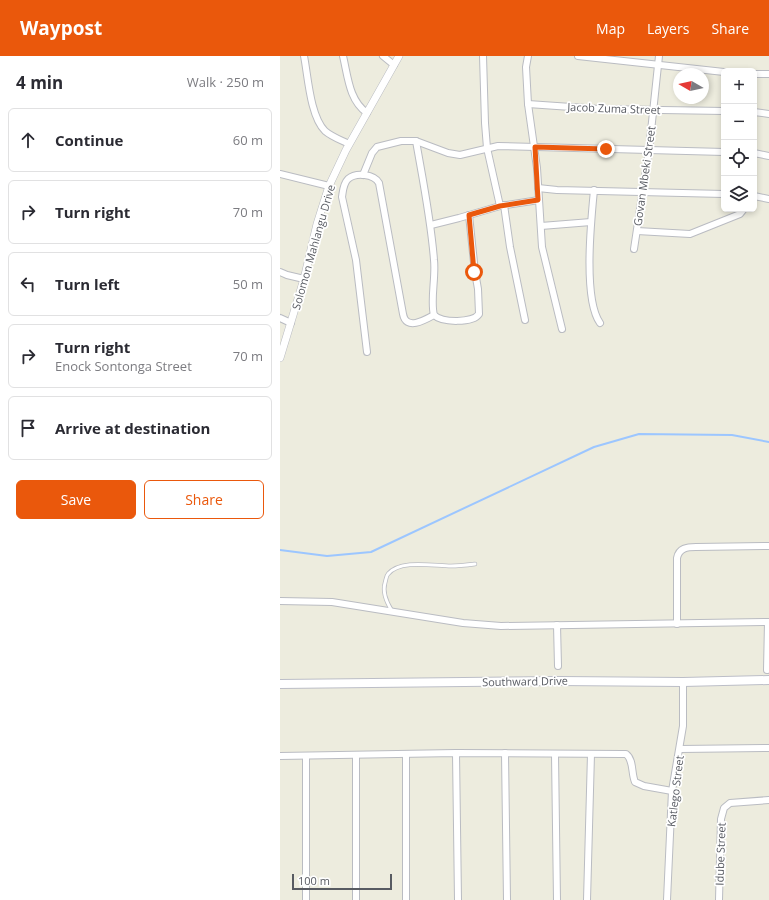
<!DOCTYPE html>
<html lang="en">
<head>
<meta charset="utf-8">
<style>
	body { margin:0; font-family:"Open Sans",sans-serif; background:#f7f7f7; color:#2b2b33 }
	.controls { position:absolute; right:12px; top:12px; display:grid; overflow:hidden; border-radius:6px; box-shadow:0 2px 6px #0003 }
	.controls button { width:36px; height:36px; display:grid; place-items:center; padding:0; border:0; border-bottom:1px solid #e1e1e2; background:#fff; color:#2b2b33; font:20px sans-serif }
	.compass { position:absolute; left:393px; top:12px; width:36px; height:36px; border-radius:50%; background:#fff; box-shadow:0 2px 6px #0003; rotate:279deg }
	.scale { position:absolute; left:12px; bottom:10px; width:100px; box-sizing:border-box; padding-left:4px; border:2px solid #585b62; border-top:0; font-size:11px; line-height:14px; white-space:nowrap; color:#585b62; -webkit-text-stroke:3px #fff; paint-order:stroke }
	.stop { position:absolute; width:12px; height:12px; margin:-9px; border:3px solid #ea580c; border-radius:50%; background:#fff }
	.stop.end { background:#ea580c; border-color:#fff; box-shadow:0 1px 4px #0008 }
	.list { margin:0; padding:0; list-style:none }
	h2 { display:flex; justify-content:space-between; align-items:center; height:52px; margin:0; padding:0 16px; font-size:17px }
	h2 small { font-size:13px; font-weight:400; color:#7c7c81 }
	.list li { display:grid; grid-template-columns:26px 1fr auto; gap:12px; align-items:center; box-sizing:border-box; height:64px; margin:0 8px 8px; padding:0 8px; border:1px solid #e1e1e2; border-radius:6px }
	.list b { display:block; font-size:15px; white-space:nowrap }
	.list p { margin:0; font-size:13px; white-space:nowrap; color:#7c7c81 }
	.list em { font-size:13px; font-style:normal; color:#7c7c81 }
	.actions { display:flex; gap:8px; padding:12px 16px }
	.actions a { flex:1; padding:9px 0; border:1px solid #ea580c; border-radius:6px; text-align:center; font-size:14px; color:#ea580c }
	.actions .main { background:#ea580c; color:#fff }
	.icon { flex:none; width:22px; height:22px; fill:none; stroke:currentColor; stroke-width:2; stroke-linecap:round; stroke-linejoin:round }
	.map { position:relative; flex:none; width:489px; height:844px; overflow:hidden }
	header { display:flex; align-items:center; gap:24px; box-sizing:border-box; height:56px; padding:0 20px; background:#ea580c; color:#fff }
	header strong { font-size:19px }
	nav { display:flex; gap:22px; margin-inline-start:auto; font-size:14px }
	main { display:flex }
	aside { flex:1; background:#fff }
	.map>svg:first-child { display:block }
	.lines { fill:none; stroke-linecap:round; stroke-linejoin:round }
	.stream { stroke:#9cc6ff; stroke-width:2 }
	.service-casing { stroke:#babcc2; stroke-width:4.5 }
	.minor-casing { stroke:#babcc2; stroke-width:8 }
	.tertiary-casing { stroke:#babcc2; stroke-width:8 }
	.secondary-casing { stroke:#bcbec7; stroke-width:10 }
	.service { stroke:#fff; stroke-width:3 }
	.minor { stroke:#fff; stroke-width:6 }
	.tertiary { stroke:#fff; stroke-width:7 }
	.secondary { stroke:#fff; stroke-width:8 }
	.route { stroke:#ea580c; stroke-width:5 }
	.labels { text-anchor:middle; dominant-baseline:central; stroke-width:3.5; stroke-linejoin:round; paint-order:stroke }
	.street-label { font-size:11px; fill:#585b62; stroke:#fff }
</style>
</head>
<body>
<header>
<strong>Waypost</strong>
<nav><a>Map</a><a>Layers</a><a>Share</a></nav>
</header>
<main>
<aside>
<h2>4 min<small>Walk · 250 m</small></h2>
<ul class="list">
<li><svg class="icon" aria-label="ahead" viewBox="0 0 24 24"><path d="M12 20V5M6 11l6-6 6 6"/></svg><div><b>Continue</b></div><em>60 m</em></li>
<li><svg class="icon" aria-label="right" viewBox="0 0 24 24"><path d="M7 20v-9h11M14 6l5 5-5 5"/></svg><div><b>Turn right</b></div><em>70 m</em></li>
<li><svg class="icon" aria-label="left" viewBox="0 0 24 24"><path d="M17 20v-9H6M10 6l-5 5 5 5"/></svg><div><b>Turn left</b></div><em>50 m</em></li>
<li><svg class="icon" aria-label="right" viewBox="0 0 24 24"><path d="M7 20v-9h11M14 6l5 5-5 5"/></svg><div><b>Turn right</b><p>Enock Sontonga Street</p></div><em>70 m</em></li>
<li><svg class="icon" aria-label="arrive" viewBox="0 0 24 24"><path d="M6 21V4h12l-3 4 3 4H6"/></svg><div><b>Arrive at destination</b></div></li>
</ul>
<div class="actions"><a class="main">Save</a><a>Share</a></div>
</aside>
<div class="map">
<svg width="489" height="844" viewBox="0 0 489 844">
	<rect width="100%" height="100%" fill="#edecde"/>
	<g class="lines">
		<polyline class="stream" points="0,494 47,500 91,496 314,391 359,378 452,379 489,386"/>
		<g class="service-casing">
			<path id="service" d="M112 555C107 547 102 537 105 527 106 524 106 520 108 518 120 503 154 510 171 510 179 510 187 509 195 508"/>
		</g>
		<g class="minor-casing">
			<g id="minor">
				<path d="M24 0C28 20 30 60 45 75 52 81 61 84 69 88"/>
				<path d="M63 0C68 21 69 44 87 57"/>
				<polyline points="103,0 114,9"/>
				<polyline points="203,0 205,67 207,92 220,150"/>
				<polyline points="248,0 246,11 248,48 257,112 262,191 282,273"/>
				<polyline points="298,0 444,16"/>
				<polyline points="474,18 489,18"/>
				<polyline points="248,48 320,53 444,55"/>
				<polyline points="474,56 489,58"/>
				<path d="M136 85C143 125 151 164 154 204 156 221 150 245 154 259 162 267 193 267 199 258L198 233 195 216 189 159"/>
				<polyline points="474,97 489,100"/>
				<polyline points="0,118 49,130"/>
				<polyline points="83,119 92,97 97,91 121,85 136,85 168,97 180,99 218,90 444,96"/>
				<polyline points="258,132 277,134 444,138"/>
				<path d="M314 134C311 165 303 243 320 267"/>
				<polyline points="474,140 489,143"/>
				<polyline points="224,149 230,191 245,264"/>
				<polyline points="151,169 179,162 220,150 259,144"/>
				<polyline points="261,170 311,166"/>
				<polyline points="357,175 410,178 460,158 464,153"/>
				<polyline points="354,193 369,94 379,0"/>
				<polyline points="0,216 7,219 24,223"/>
				<polyline points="0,262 11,267"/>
				<path d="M87 296 76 204 62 141C63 135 63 128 68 123 76 116 94 118 99 127L123 258C126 275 145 264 154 259"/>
				<polyline points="0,545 52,546 183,567 221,570 489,566"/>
				<path d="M397 568V502C399 492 407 491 416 491L489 490"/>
				<polyline points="277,569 278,610"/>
				<polyline points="487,614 488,566"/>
				<polyline points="400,693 489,692"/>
				<polyline points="176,697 178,844"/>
				<polyline points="225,697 227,844"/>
				<polyline points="275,698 277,844"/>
				<path d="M0 700 176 697 342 698H346C354 704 351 717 355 726L364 730 392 735"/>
				<polyline points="26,700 26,844"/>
				<polyline points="76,844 76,699"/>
				<polyline points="126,844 126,698"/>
				<polyline points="307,844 311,698"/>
				<polyline points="387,844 392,735 403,670 403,626"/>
				<polyline points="439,844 441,763 444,752 450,747 489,744"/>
			</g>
		</g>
		<g class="tertiary-casing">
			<polyline id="tertiary" points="0,302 24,223 37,168 49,130 66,94 119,0"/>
		</g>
		<g class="secondary-casing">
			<polyline id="secondary" points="0,628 279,625 403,626 489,624"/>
		</g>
		<use href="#service" class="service"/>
		<use href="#minor" class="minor"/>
		<use href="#tertiary" class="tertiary"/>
		<use href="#secondary" class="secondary"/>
	</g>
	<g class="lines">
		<polyline class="route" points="194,216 189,159 220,150 258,144 255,91 326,93"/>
	</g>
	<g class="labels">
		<g class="street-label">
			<text transform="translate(334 52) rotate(2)">Jacob Zuma Street</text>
			<text transform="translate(364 120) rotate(-82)">Govan Mbeki Street</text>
			<text transform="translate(33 191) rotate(-74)">Solomon Mahlangu Drive</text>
			<text transform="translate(245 625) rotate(-1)">Southward Drive</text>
			<text transform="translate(395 735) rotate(-83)">Katlego Street</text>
			<text transform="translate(440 798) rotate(-88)">Idube Street</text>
		</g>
	</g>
</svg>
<div class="controls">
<button>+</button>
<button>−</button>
<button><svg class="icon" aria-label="locate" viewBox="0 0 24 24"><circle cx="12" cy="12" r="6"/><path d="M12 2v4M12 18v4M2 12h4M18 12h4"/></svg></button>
<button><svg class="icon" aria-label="layers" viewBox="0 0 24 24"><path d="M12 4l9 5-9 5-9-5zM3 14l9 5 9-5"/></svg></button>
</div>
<svg class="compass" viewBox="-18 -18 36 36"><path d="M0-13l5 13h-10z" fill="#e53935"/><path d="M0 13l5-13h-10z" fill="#7c7c81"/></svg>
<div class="scale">100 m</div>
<div class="stop" style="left:194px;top:216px"></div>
<div class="stop end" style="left:326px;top:93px"></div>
</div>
</main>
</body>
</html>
